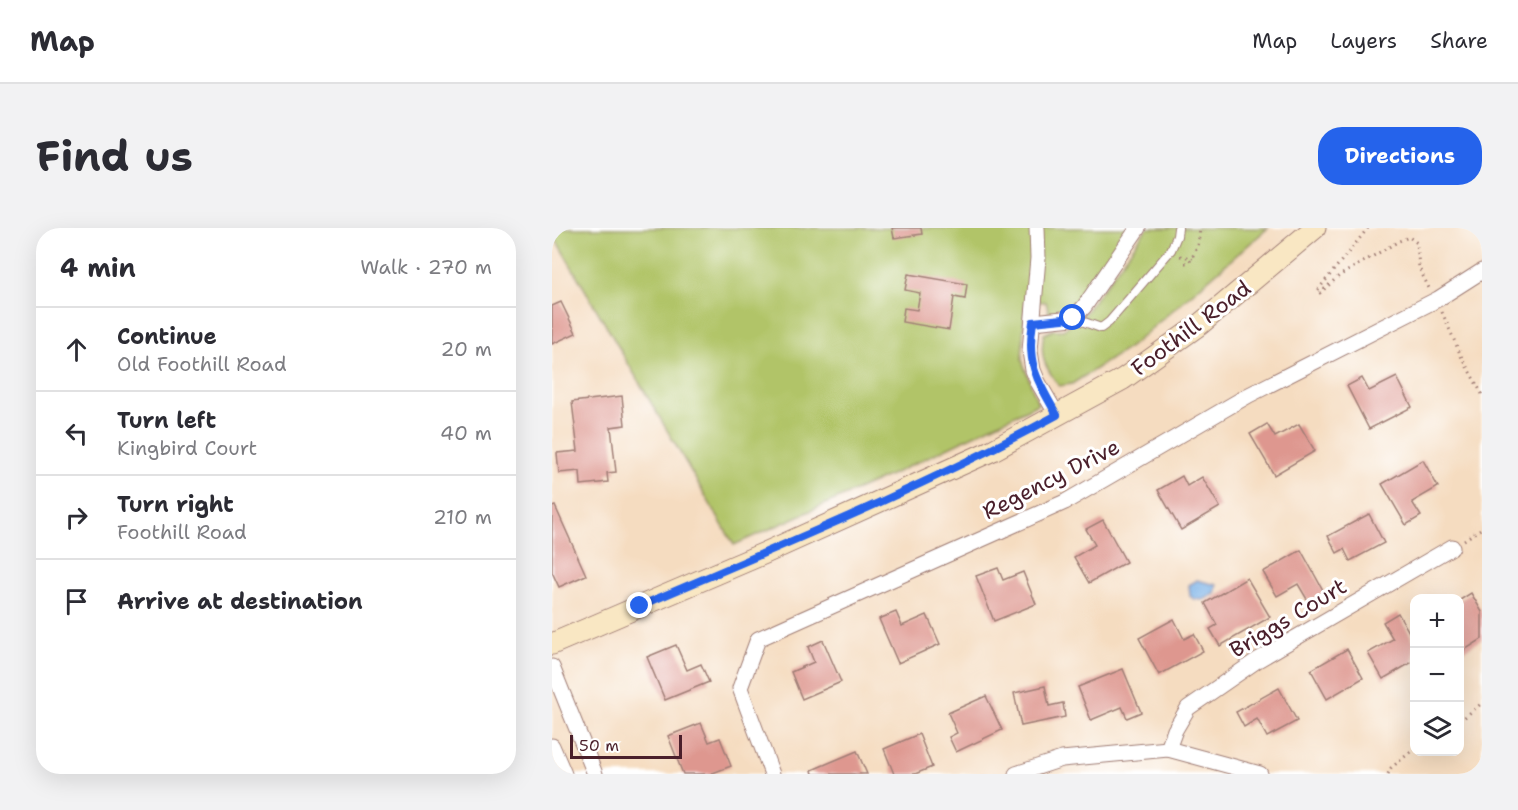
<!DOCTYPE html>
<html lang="en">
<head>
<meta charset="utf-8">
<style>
	body { margin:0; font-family:"Shantell Sans",sans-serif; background:#f2f2f3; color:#2b2b33 }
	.controls { position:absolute; right:18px; bottom:18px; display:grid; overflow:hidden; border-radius:12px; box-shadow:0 6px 24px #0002 }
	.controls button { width:54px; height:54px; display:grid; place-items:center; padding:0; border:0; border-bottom:2px solid #e1e1e2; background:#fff; color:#2b2b33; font:30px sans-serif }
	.scale { position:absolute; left:18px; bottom:15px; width:112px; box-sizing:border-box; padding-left:6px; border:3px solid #4a1f2b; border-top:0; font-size:16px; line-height:21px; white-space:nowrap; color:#4a1f2b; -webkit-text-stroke:4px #fff; paint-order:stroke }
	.stop { position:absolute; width:18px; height:18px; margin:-14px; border:4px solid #2563eb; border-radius:50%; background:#fff }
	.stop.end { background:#2563eb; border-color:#fff; box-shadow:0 2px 6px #0008 }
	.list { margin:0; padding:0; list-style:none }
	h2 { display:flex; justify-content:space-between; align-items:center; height:78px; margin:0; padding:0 24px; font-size:26px }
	h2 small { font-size:20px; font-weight:400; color:#7c7c81 }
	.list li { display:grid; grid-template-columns:39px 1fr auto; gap:18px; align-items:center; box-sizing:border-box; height:84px; padding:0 24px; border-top:2px solid #e1e1e2 }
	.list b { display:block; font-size:22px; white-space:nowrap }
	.list p { margin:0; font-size:20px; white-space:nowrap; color:#7c7c81 }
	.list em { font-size:20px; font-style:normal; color:#7c7c81 }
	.icon { flex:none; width:33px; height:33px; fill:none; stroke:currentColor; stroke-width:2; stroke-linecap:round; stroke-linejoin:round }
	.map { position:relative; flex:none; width:930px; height:546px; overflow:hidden; border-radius:24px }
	header { display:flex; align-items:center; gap:36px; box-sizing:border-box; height:84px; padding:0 30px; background:#fff; border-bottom:2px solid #e1e1e2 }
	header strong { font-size:28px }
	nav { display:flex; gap:33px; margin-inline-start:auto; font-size:21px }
	.intro { display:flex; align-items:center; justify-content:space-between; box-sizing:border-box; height:144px; padding:0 36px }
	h1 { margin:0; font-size:42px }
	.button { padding:15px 27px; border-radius:24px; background:#2563eb; color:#fff; font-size:21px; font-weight:700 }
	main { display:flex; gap:36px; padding:0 36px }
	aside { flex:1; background:#fff; border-radius:24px; box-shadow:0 6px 24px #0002 }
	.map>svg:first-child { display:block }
	.green { fill:#b1c468; stroke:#7e724a; stroke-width:1.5 }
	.water { fill:#74aee5; stroke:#5f6688; stroke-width:1.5 }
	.building { fill:#de978f }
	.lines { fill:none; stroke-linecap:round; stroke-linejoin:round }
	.lane-casing { stroke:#a07e76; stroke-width:10 }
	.street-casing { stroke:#a07e76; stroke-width:17 }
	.secondary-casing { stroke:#a07e76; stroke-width:23 }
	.path { stroke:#a07e76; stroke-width:3; stroke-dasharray:1.5 4.5; stroke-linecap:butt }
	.lane { stroke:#fff; stroke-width:8 }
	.street { stroke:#fff; stroke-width:15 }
	.secondary { stroke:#f9e7c3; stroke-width:21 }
	.route { stroke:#2563eb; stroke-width:8 }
	.labels { text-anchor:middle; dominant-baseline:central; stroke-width:6; stroke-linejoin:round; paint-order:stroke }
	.street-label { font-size:22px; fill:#4a1f2b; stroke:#fff }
</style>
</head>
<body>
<header>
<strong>Map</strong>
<nav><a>Map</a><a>Layers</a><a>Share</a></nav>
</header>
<div class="intro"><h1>Find us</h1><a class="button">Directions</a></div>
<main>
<aside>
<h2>4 min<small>Walk · 270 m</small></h2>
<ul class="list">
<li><svg class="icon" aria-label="ahead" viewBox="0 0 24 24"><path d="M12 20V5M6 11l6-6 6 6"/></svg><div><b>Continue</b><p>Old Foothill Road</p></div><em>20 m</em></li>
<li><svg class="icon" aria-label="left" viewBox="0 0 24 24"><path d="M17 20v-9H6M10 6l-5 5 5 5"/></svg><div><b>Turn left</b><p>Kingbird Court</p></div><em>40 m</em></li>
<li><svg class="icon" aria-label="right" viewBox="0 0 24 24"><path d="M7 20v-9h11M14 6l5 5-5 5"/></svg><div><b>Turn right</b><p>Foothill Road</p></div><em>210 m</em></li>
<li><svg class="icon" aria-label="arrive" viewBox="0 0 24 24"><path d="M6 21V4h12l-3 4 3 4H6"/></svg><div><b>Arrive at destination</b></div></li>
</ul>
</aside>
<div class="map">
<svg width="930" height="546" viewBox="0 0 930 546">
	<rect width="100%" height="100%" fill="#fff"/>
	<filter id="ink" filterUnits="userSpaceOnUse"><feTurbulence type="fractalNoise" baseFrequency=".0167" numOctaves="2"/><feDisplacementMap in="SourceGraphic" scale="12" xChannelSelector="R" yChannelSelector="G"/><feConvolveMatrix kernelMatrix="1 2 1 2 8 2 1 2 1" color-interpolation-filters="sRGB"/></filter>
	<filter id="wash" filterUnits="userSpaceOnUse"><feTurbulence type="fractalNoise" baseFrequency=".008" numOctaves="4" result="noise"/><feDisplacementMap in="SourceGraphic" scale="24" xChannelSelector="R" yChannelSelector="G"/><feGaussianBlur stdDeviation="1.35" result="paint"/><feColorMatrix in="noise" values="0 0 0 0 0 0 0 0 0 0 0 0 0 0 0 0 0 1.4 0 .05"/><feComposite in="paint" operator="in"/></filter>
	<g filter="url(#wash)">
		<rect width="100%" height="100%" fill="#f5dcc0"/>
		<g class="green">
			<polygon points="0,0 576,0 541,53 524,75 517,82 497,86 494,74 473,73 470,132 486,176 343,245 182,317 0,5"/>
			<path d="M595 0H716L578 119 520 156 507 158C493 139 487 129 492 106L501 102H511L533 85Z"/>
		</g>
		<polygon class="water" points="645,352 665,357 663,366 651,372 642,371 638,368 637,357"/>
		<g id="blocks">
			<g class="building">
				<polygon points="340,0 369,0 370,6 342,10"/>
				<polygon points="356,46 415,56 413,71 402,69 397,102 350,94 352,80 365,82 368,65 353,62"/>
				<polygon points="9,74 24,105 0,116 0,78"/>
				<polygon points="845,149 860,179 817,201 795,158 810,150 817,163"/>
				<polygon points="70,168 73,197 59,199 64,244 55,245 56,254 29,257 28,243 7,245 5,225 26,223 20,174"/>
				<polygon points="715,196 723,209 747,196 763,223 722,247 698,206"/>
				<polygon points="871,232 886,259 860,274 869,288 854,297 830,256"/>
				<polygon points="630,248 635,258 650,249 668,279 629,302 606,262"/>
				<polygon points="3,278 34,347 7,359 0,344 0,279"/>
				<polygon points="817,286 832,315 798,333 792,321 785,325 776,308"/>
				<polygon points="551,292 574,334 537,355 522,329 543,317 534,301"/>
				<polygon points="749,322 772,364 756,373 746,356 725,368 711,344"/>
				<polygon points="446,340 451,352 471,344 484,376 442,393 424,348"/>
				<polygon points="695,350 718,389 668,418 658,401 665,397 653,375"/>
				<polygon points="919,365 930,384 930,411 908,425 908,372"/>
				<polygon points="344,384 350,398 375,387 388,416 346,435 327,391"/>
				<polygon points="846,385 862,413 862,433 831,451 816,425 841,411 831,394"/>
				<polygon points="622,391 632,411 642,406 651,423 607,447 587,410"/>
				<polygon points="271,412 289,454 250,471 239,444 262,434 256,419"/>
				<polygon points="124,417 135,442 149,436 157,454 113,472 95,429"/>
				<polygon points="795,421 811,450 775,471 759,442"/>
				<polygon points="571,441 589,484 575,490 570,479 539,492 526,459"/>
				<polygon points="493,458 497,478 511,475 513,489 469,498 462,465"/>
				<polygon points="727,460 745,493 715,509 705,491 692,499 684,484"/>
				<polygon points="434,468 450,502 404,524 397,509 405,505 396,485"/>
				<polygon points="149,495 157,514 168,510 179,538 158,546 131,546 116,508"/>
				<polygon points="367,506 380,539 363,546 342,546 332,521"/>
				<polygon points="305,523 315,546 261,546 260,542"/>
			</g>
		</g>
	</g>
	<g filter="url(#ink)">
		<use href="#blocks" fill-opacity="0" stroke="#a07e76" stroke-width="1.5"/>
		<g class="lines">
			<g class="lane-casing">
				<polyline id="lane" points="521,90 549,100 557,94 619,22 625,8 626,0"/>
			</g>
			<g class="street-casing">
				<g id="street">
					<polyline points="485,0 486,30 478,123 481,142 486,154 505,187"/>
					<polyline points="481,94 521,90 532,79 586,0"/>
					<polyline points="0,439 43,546"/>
					<polyline points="0,518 12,546"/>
					<polyline points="616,521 623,502 636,480 704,433 900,319"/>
					<polyline points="220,546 188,460 206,411 513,274 697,167 886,71 930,43"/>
					<polyline points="464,546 510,531 616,521 708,546"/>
				</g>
			</g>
			<g class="secondary-casing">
				<polyline id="secondary" points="0,416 213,325 441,222 571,151 647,97 763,0"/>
			</g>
			<g class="path">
				<polyline points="816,0 765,63 768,65 787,48 847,13 857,9 865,15 867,40 877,60"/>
				<polyline points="628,28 641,30"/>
				<polyline points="633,35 637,35 646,18 648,0"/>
				<polyline points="890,84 909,128 930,166"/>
				<polyline points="912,312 930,300"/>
				<polyline points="908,493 930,475"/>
				<polyline points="836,546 839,540 862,521"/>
			</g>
			<use href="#lane" class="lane"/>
			<use href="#street" class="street"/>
			<use href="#secondary" class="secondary"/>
		</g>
	</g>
	<g class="lines" filter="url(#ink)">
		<path class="route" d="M88 378C228 318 371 260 505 187 485 152 474 136 481 94L521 90"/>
	</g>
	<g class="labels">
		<g class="street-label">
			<text transform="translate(639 100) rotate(-37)">Foothill Road</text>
			<text transform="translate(499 251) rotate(-27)">Regency Drive</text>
			<text transform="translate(736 390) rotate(-31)">Briggs Court</text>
		</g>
	</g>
</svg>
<div class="controls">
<button>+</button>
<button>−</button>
<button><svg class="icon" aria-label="layers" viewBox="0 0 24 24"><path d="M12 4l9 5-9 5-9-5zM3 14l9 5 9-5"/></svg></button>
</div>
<div class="scale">50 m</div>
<div class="stop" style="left:521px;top:90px"></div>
<div class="stop end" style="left:88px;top:378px"></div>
</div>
</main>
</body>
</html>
